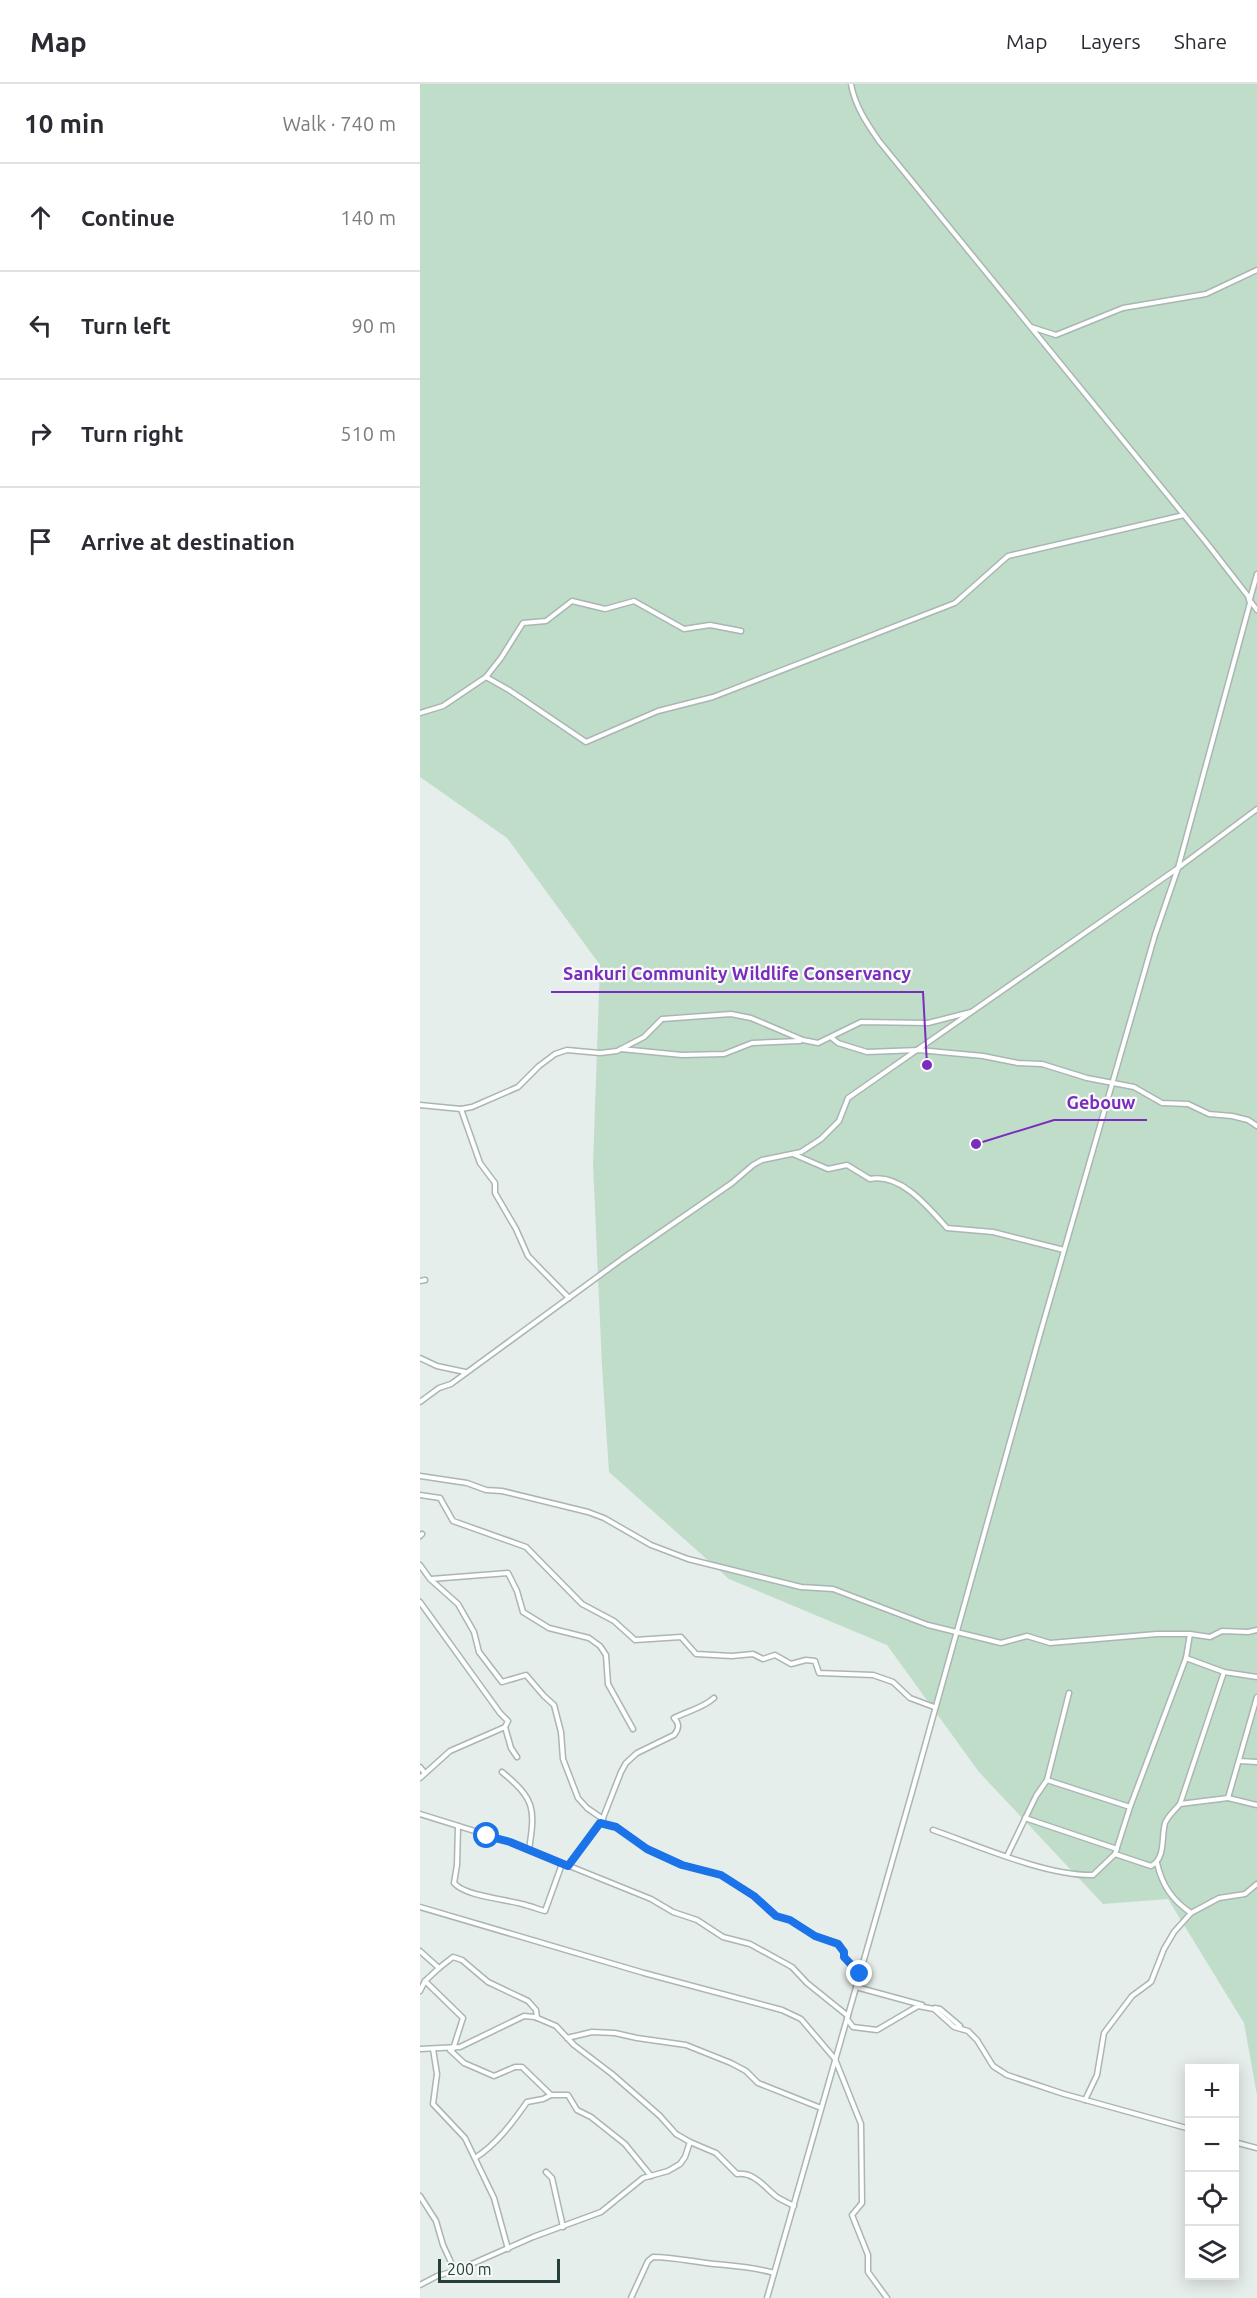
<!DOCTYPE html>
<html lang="en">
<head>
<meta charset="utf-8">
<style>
	body { margin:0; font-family:Ubuntu,sans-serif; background:#f2f2f3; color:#2b2b33 }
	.controls { position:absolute; right:18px; bottom:18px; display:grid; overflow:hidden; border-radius:0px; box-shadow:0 3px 15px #0003 }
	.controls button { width:54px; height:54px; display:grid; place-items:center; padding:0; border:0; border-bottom:2px solid #e1e1e2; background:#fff; color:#2b2b33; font:30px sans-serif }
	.scale { position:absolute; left:18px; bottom:15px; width:122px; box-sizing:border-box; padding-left:6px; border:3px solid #263f3a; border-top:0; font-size:16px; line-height:21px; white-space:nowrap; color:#263f3a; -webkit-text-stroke:4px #f6faf8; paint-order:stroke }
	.stop { position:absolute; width:18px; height:18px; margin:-14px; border:4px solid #1a73e8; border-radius:50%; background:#fff }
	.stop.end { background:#1a73e8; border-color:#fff; box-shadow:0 2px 6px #0008 }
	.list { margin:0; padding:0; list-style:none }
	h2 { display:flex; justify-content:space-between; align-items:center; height:78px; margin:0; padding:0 24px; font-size:26px }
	h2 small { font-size:20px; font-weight:400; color:#7c7c81 }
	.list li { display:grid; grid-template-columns:39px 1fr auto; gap:18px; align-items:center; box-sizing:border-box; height:108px; padding:0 24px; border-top:2px solid #e1e1e2 }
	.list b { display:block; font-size:22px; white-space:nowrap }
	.list em { font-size:20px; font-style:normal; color:#7c7c81 }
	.icon { flex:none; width:33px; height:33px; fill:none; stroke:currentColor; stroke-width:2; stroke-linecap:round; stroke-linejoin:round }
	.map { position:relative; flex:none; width:837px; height:2214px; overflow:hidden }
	header { display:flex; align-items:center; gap:36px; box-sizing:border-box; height:84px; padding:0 30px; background:#fff; border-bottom:2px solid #e1e1e2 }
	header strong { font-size:28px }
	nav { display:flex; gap:33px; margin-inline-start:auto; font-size:21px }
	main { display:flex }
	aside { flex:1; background:#fff }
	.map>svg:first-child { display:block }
	.green { fill:#c0ddca }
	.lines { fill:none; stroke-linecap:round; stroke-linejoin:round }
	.minor-casing { stroke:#a9b6b2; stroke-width:7 }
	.minor { stroke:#fff; stroke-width:4 }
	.route { stroke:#1a73e8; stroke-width:8 }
	.leader { fill:none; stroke:#7b2cbf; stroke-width:2 }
	.callout-dot { fill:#7b2cbf; stroke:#f6faf8; stroke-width:2 }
	.callout-label { font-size:18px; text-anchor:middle; font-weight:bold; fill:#7b2cbf; stroke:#f6faf8; stroke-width:4.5; stroke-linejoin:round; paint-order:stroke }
</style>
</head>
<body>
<header>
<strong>Map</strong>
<nav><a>Map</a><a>Layers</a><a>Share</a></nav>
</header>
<main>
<aside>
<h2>10 min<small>Walk · 740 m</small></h2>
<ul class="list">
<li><svg class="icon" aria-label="ahead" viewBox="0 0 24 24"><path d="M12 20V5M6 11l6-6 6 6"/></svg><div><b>Continue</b></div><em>140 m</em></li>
<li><svg class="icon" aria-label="left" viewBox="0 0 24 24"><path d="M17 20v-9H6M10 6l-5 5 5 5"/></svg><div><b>Turn left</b></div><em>90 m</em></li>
<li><svg class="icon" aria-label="right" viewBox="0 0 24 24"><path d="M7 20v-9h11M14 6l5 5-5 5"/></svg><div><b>Turn right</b></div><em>510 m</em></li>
<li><svg class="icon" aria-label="arrive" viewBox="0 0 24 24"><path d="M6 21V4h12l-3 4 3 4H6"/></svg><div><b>Arrive at destination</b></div></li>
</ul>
</aside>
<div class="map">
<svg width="837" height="2214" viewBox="0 0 837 2214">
	<rect width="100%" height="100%" fill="#e6eeeb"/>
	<polygon class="green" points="0,0 837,0 837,2011 824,1939 748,1815 683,1820 559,1688 467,1561 309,1495 189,1388 182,1282 173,1080 180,881 87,754 0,693"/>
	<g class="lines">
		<g class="minor-casing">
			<g id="minor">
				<polyline points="611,243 636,251 703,224 786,210 837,186"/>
				<polyline points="830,515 837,490"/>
				<polyline points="831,518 837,526"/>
				<polyline points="66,593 89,606 166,658 238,627 293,613 535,519 588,472 764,431"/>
				<polyline points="0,629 23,622 66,593 81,574 103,539 126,537 152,517 185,525 214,517 264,545 290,541 321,547"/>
				<polyline points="412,954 418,959 447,968 499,966 563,972 598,979 622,980 667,994 714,1003 742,1019 768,1020 789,1030 812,1032 828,1036 837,1042"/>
				<polyline points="201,965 262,971 304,970 332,959 380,957"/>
				<polyline points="0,1021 41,1025 52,1023 98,1003 119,982 135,970 147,966 180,969 197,967 224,953 242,935 311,930 331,934 383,956 398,959 441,938 508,939 551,928"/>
				<polyline points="41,1025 60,1079 75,1099 75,1109 96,1145 108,1172 149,1214"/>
				<path d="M373 1070 408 1085 427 1081 450 1095C481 1089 508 1123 527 1144L573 1148 644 1166"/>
				<polyline points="0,1197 5,1196"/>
				<polyline points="0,1274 17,1282 45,1288"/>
				<polyline points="0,1318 19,1304 31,1300 202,1175 312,1099 333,1081 342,1076 381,1068 401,1055 419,1037 428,1014 758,784 837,725"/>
				<polyline points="0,1392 47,1399 66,1406 82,1407 168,1428 184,1434 231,1461 268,1475 381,1503 413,1505 508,1541 581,1559 607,1552 630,1559 737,1550 770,1550 790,1553 802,1547 828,1548 837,1546"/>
				<polyline points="0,1411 20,1414 33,1437 106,1463 162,1520 194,1537 215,1556 261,1553 276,1570 312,1572 333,1570 343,1575 355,1571 371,1580 386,1576 395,1577 399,1589 453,1591 473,1598 490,1614 514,1623"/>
				<polyline points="0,1452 2,1450"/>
				<polyline points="0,1481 10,1495 38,1520 54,1548 59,1568 82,1598 106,1591 124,1612 134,1621 141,1648 143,1675 158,1714 167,1724 183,1735"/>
				<polyline points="11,1495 88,1489 97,1507 103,1528 129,1544 169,1554 180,1562 186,1571 188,1600 213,1645"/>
				<polyline points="0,1518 80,1629 88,1637 85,1643 91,1664 97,1673"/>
				<polyline points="766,1574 804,1588 837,1593"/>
				<polyline points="819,1677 837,1678"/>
				<polyline points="0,1683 4,1688"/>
				<path d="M82 1688C116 1716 115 1725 109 1766"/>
				<polyline points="0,1694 30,1667 85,1643"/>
				<polyline points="627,1696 710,1723 695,1770"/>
				<polyline points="808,1714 837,1721"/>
				<polyline points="760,1720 804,1588"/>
				<polyline points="710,1723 766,1574 770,1550"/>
				<polyline points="0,1730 90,1758 231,1815 253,1828 277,1836 303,1853 330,1860 372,1883 387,1899 428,1932"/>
				<polyline points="605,1734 697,1765"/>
				<polyline points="180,1739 197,1743 227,1765 262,1781 301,1791 334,1812 356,1832 370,1836 395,1852 418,1859 424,1868 424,1873 439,1890"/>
				<path d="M38 1742 37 1781 34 1799C45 1812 84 1815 102 1820 110 1822 118 1825 125 1827L142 1780"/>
				<path d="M513 1746C559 1762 626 1792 673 1791L695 1770 731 1782C746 1774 741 1754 745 1739 748 1732 755 1726 760 1720L808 1714 837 1613"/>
				<polyline points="587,1772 616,1712 627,1696 649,1609"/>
				<path d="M148 1782 183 1734 201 1688 206 1679 217 1669 254 1651C259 1645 260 1640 254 1634 268 1627 283 1624 294 1614"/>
				<polyline points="0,1823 224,1889 362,1926 381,1935 415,1975 441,2040 442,2119 432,2131 448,2171 448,2188 467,2214"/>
				<polyline points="771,1829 799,1814 825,1810 837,1800"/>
				<polyline points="0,1867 19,1884 33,1873 42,1876 68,1898 108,1917 116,1926 117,1934"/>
				<polyline points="5,1897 43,1934 33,1965"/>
				<polyline points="436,1903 502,1921"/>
				<polyline points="0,1907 5,1897 19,1884"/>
				<polyline points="515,1924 520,1925 540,1942"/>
				<polyline points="427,1935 433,1943 457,1946 498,1922 514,1925 534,1943 548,1947 557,1956 573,1982 587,1991 644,2010 770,2045"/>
				<polyline points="147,1954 172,1948 195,1949 217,1954 266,1961 311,1979 326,1987 338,1999 401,2024"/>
				<path d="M0 1965 40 1963 104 1932 115 1933 136 1942 154 1961 192 1990 240 2032 256 2050 270 2058 296 2069 317 2090C335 2088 344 2103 357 2113 362 2116 368 2119 374 2122"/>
				<polyline points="13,1965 17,1990 13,2020 45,2054 74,2114 88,2165"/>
				<polyline points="30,1966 44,1979 74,1992 95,1983 102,1983 131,2011 148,2011 157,2026 171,2033 205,2060 231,2092"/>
				<path d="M665 2016 677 1991 684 1949 712 1912 731 1898 744 1865 754 1848 771 1829C752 1816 742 1801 737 1779"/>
				<polyline points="814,2058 837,2064"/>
				<path d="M55 2074C76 2061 93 2038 107 2018L123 2015 131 2011"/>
				<polyline points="126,2088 132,2094 143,2143"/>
				<polyline points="0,2112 16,2137 23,2161 35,2187"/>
				<polyline points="0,2201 17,2192 38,2186 113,2153 181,2128 223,2094 248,2087 260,2080 265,2073 270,2058"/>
				<path d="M211 2214 228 2177 233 2173C254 2173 273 2178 294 2180 315 2182 334 2183 354 2189"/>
				<path d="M347 2214 492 1708 620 1250 735 851 758 784 830 519 828 512 786 458 459 57C446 38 435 22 431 0"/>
			</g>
		</g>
		<use href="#minor" class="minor"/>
	</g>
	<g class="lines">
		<polyline class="route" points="67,1752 90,1758 148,1782 180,1739 196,1743 227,1765 262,1781 301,1791 334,1812 356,1832 370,1836 395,1852 418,1860 424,1868 424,1873 440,1890"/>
	</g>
	<path class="leader" d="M507 981L503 908H131M556 1060L634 1036H727"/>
	<g class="callout-dot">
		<circle cx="507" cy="981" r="6"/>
		<circle cx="556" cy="1060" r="6"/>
	</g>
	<g class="callout-label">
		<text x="317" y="896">Sankuri Community Wildlife Conservancy</text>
		<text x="681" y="1025">Gebouw</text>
	</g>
</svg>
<div class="controls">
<button>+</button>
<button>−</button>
<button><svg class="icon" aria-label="locate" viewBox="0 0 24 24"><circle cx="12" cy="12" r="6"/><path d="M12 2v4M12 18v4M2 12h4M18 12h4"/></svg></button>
<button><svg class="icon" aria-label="layers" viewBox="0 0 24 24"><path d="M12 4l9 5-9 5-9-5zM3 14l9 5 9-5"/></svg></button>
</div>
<div class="scale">200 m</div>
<div class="stop" style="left:67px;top:1752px"></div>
<div class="stop end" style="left:440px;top:1890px"></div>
</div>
</main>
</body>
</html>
